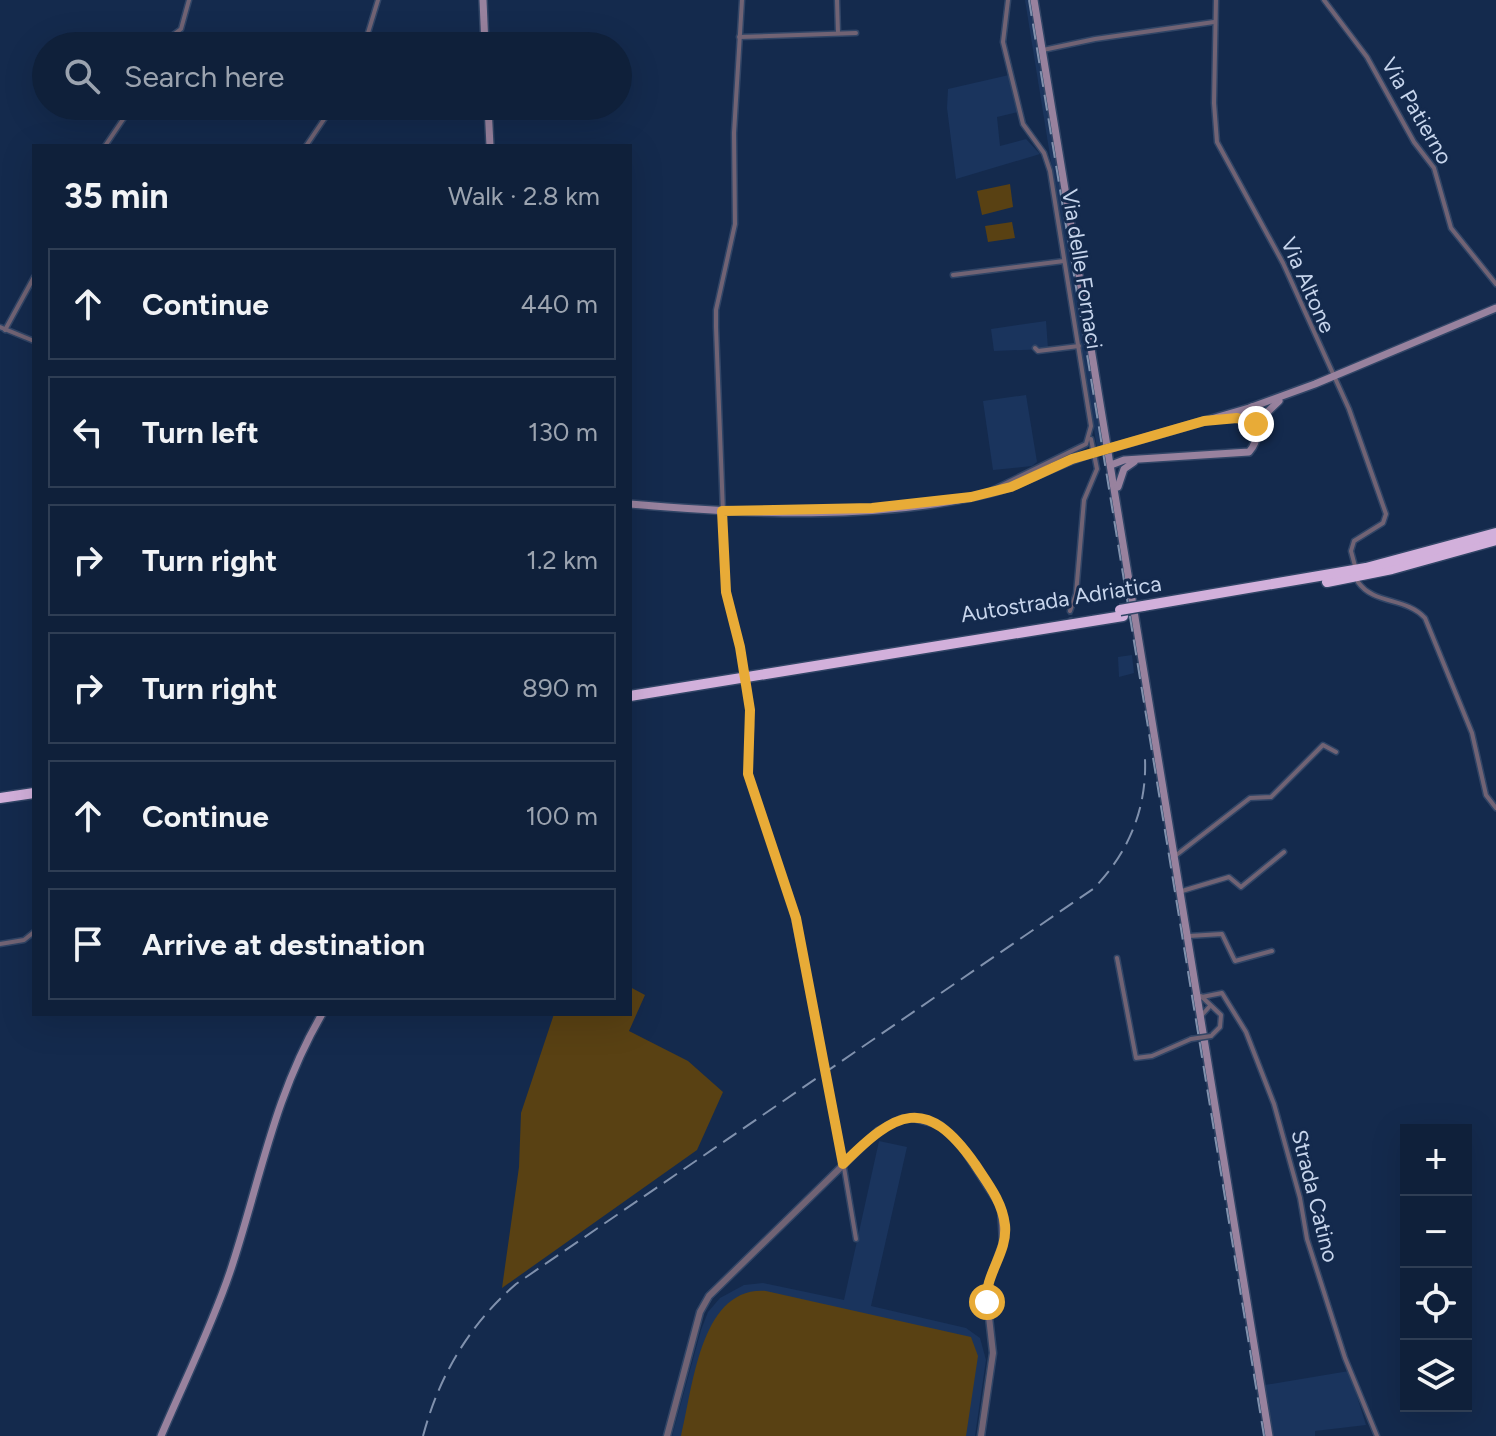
<!DOCTYPE html>
<html lang="en">
<head>
<meta charset="utf-8">
<style>
	body { margin:0; font-family:Figtree,sans-serif; background:#1d2d45; color:#f1f3f6 }
	.controls { position:absolute; right:24px; bottom:24px; display:grid; overflow:hidden; border-radius:0px; box-shadow:0 8px 32px #0002 }
	.controls button { width:72px; height:72px; display:grid; place-items:center; padding:0; border:0; border-bottom:2px solid #2f3e54; background:#0f203a; color:#f1f3f6; font:40px sans-serif }
	.stop { position:absolute; width:24px; height:24px; margin:-18px; border:6px solid #e8ab37; border-radius:50%; background:#fff }
	.stop.end { background:#e8ab37; border-color:#fff; box-shadow:0 2px 8px #0008 }
	.list { margin:0; padding:0; list-style:none }
	h2 { display:flex; justify-content:space-between; align-items:center; height:104px; margin:0; padding:0 32px; font-size:34px }
	h2 small { font-size:26px; font-weight:400; color:#9ba3af }
	.list li { display:grid; grid-template-columns:52px 1fr auto; gap:24px; align-items:center; box-sizing:border-box; height:112px; margin:0 16px 16px; padding:0 16px; border:2px solid #2f3e54; border-radius:0px }
	.list b { display:block; font-size:30px; white-space:nowrap }
	.list em { font-size:26px; font-style:normal; color:#9ba3af }
	.icon { flex:none; width:44px; height:44px; fill:none; stroke:currentColor; stroke-width:2; stroke-linecap:round; stroke-linejoin:round }
	.map { position:relative; flex:none; width:1496px; height:1436px; overflow:hidden }
	.search { position:absolute; background:#0f203a; box-shadow:0 8px 32px #0002; left:32px; top:32px; width:600px; height:88px; display:flex; align-items:center; gap:20px; box-sizing:border-box; padding:0 28px; border-radius:44px; color:#9ba3af; font-size:30px }
	.panel { position:absolute; background:#0f203a; box-shadow:0 8px 32px #0002; left:32px; top:144px; width:600px; height:872px; border-radius:0px }
	.map>svg:first-child { display:block }
	.built { fill:#1a345d }
	.green { fill:#594113 }
	.lines { fill:none; stroke-linecap:round; stroke-linejoin:round }
	.minor-tunnel { stroke:#2f4465; stroke-width:4; stroke-dasharray:4 2; stroke-linecap:butt }
	.minor-casing { stroke:#314566; stroke-width:7 }
	.tertiary-casing { stroke:#314566; stroke-width:9 }
	.secondary-casing { stroke:#314566; stroke-width:10 }
	.motorway-casing { stroke:#314566; stroke-width:13 }
	.minor { stroke:#716374; stroke-width:4 }
	.tertiary { stroke:#716374; stroke-width:6 }
	.secondary { stroke:#98829e; stroke-width:7 }
	.motorway { stroke:#d2b0db; stroke-width:10 }
	.rail { stroke:#8091ad; stroke-width:2; stroke-dasharray:16 8; stroke-linecap:butt }
	.minor-bridge-casing { stroke:#314566; stroke-width:7; stroke-linecap:butt }
	.secondary-bridge-casing { stroke:#314566; stroke-width:10; stroke-linecap:butt }
	.motorway-bridge-casing { stroke:#314566; stroke-width:13; stroke-linecap:butt }
	.minor-bridge { stroke:#716374; stroke-width:4 }
	.secondary-bridge { stroke:#98829e; stroke-width:7 }
	.motorway-bridge { stroke:#d2b0db; stroke-width:10 }
	.route { stroke:#e8ab37; stroke-width:10 }
	.labels { text-anchor:middle; dominant-baseline:central; stroke-width:6; stroke-linejoin:round; paint-order:stroke }
	.street-label { font-size:22px; fill:#c7d5ec; stroke:#142a4d }
</style>
</head>
<body>
<div class="map">
<svg width="1496" height="1436" viewBox="0 0 1496 1436">
	<rect width="100%" height="100%" fill="#142a4d"/>
	<g class="built">
		<polygon points="1025,0 1031,0 1104,446 1097,448"/>
		<polygon points="1009,75 1018,112 997,117 1000,146 1026,139 1040,154 956,179 947,108 948,89"/>
		<polygon points="1046,321 1048,349 994,351 991,329"/>
		<polygon points="1026,395 1037,462 1032,466 993,470 983,401"/>
		<polygon points="1132,655 1134,673 1119,677 1118,657"/>
		<polygon points="879,1141 907,1147 871,1306 966,1328 980,1338 986,1360 975,1436 672,1436 701,1330 708,1312 720,1298 744,1285 763,1283 844,1300"/>
		<polygon points="1349,1371 1366,1425 1315,1431 1315,1436 1271,1436 1265,1385"/>
	</g>
	<g class="green">
		<polygon points="1010,184 1013,207 982,215 977,191"/>
		<polygon points="1012,222 1015,238 988,242 985,226"/>
		<polygon points="630,987 645,995 629,1031 688,1061 723,1092 697,1150 502,1288 519,1167 521,1113 554,1014 630,1014"/>
		<path d="M766 1291 971 1337 978 1356 966 1436H681C693 1388 700 1286 766 1291Z"/>
	</g>
	<g class="lines">
		<polyline class="minor-tunnel" points="1070,611 1072,631"/>
		<g class="minor-casing">
			<g id="minor">
				<polyline points="837,0 838,33"/>
				<polyline points="1216,0 1214,103 1217,142 1283,263 1349,409 1386,514 1383,523 1354,541 1351,551 1355,566"/>
				<polyline points="1324,0 1367,57 1414,142 1434,168 1451,228 1496,284"/>
				<polyline points="739,37 856,33"/>
				<polyline points="158,46 181,29 189,0"/>
				<polyline points="364,46 378,0"/>
				<polyline points="1043,50 1095,39 1214,22"/>
				<polyline points="105,146 132,106"/>
				<polyline points="306,146 333,106"/>
				<polyline points="953,275 1064,261"/>
				<polyline points="0,327 34,341"/>
				<polyline points="5,330 34,277"/>
				<polyline points="1035,348 1038,351 1079,346"/>
				<polyline points="992,490 1086,444 1091,426 1050,171 1044,153 1023,124 1003,42 1008,0"/>
				<path d="M1358 582C1374 605 1406 597 1425 618L1472 733 1486 795 1496 808"/>
				<polyline points="1070,611 1076,594 1084,500 1097,469 1091,439"/>
				<polyline points="742,659 726,592 716,327 716,310 735,224 734,133 742,0"/>
				<polyline points="747,691 751,726 748,774 789,894 817,1026"/>
				<polyline points="1175,856 1250,798 1271,797 1323,745 1336,752"/>
				<polyline points="1182,891 1229,877 1241,887 1284,852"/>
				<polyline points="1189,936 1222,934 1235,961 1272,951"/>
				<polyline points="0,944 24,940 34,932"/>
				<polyline points="1117,958 1136,1058 1152,1056 1191,1039"/>
				<polyline points="1201,996 1221,1015 1220,1027 1211,1036"/>
				<polyline points="1197,998 1222,993 1246,1032 1274,1104 1300,1198 1307,1239 1345,1358 1377,1436"/>
				<polyline points="1201,1016 1210,1006"/>
				<polyline points="839,1138 856,1239"/>
			</g>
		</g>
		<g class="tertiary-casing">
			<polyline id="tertiary" points="667,1436 700,1312 709,1296 878,1131 901,1119 913,1118 940,1125 961,1145 1001,1207 1003,1243 986,1290 993,1353 981,1436"/>
		</g>
		<g class="secondary-casing">
			<g id="secondary">
				<polyline points="483,0 485,46"/>
				<polyline points="1034,0 1269,1436"/>
				<polyline points="488,106 490,146"/>
				<polyline points="1223,419 1237,418 1256,424"/>
				<polyline points="1257,422 1279,401"/>
				<polyline points="1118,446 1249,408 1315,384 1496,308"/>
				<path d="M1111 465 1124 460 1249 452C1260 440 1259 421 1252 407"/>
				<polyline points="1118,487 1124,469 1134,462"/>
				<path d="M630 504C745 514 878 521 990 493 1026 484 1057 463 1093 453"/>
				<path d="M161 1436C184 1382 211 1328 230 1272 260 1182 273 1098 322 1014"/>
			</g>
		</g>
		<g class="motorway-casing">
			<g id="motorway">
				<polyline points="1327,582 1392,569 1496,540"/>
				<polyline points="1143,606 1366,568 1496,533"/>
				<polyline points="630,696 1123,616"/>
				<polyline points="0,798 34,793"/>
			</g>
		</g>
		<use href="#minor" class="minor"/>
		<use href="#tertiary" class="tertiary"/>
		<use href="#secondary" class="secondary"/>
		<use href="#motorway" class="motorway"/>
		<g class="rail">
			<polyline points="1029,0 1264,1436"/>
			<path d="M423 1436C439 1376 469 1325 516 1284L1093 889C1128 854 1147 809 1145 759"/>
		</g>
		<g class="minor-bridge-casing">
			<g id="minor-bridge">
				<polyline points="742,659 747,691"/>
				<polyline points="817,1026 839,1138"/>
				<polyline points="1191,1039 1211,1036"/>
			</g>
		</g>
		<g class="secondary-bridge-casing">
			<polyline id="secondary-bridge" points="1093,453 1118,446"/>
		</g>
		<g class="motorway-bridge-casing">
			<polyline id="motorway-bridge" points="1120,610 1143,606"/>
		</g>
		<use href="#minor-bridge" class="minor-bridge"/>
		<use href="#secondary-bridge" class="secondary-bridge"/>
		<use href="#motorway-bridge" class="motorway-bridge"/>
	</g>
	<g class="lines">
		<path class="route" d="M987 1302C984 1275 1008 1253 1005 1225 1002 1201 988 1184 975 1164 926 1094 896 1111 843 1164L796 918 748 774 750 710 740 647 726 592 722 511 872 508 971 497 1011 487 1072 459 1204 421 1237 418 1256 424"/>
	</g>
	<g class="labels">
		<g class="street-label">
			<text transform="translate(1417 111) rotate(60)">Via Patierno</text>
			<text transform="translate(1082 269) rotate(81)">Via delle Fornaci</text>
			<text transform="translate(1308 285) rotate(66)">Via Altone</text>
			<text transform="translate(1061 599) rotate(-9)">Autostrada Adriatica</text>
			<text transform="translate(1315 1196) rotate(76)">Strada Catino</text>
		</g>
	</g>
</svg>
<div class="controls">
<button>+</button>
<button>−</button>
<button><svg class="icon" aria-label="locate" viewBox="0 0 24 24"><circle cx="12" cy="12" r="6"/><path d="M12 2v4M12 18v4M2 12h4M18 12h4"/></svg></button>
<button><svg class="icon" aria-label="layers" viewBox="0 0 24 24"><path d="M12 4l9 5-9 5-9-5zM3 14l9 5 9-5"/></svg></button>
</div>
<div class="stop" style="left:987px;top:1302px"></div>
<div class="stop end" style="left:1256px;top:424px"></div>
<div class="search"><svg class="icon" aria-label="search" viewBox="0 0 24 24"><circle cx="10" cy="10" r="6"/><path d="M15 15l6 6"/></svg>Search here</div>
<section class="panel">
<h2>35 min<small>Walk · 2.8 km</small></h2>
<ul class="list">
<li><svg class="icon" aria-label="ahead" viewBox="0 0 24 24"><path d="M12 20V5M6 11l6-6 6 6"/></svg><div><b>Continue</b></div><em>440 m</em></li>
<li><svg class="icon" aria-label="left" viewBox="0 0 24 24"><path d="M17 20v-9H6M10 6l-5 5 5 5"/></svg><div><b>Turn left</b></div><em>130 m</em></li>
<li><svg class="icon" aria-label="right" viewBox="0 0 24 24"><path d="M7 20v-9h11M14 6l5 5-5 5"/></svg><div><b>Turn right</b></div><em>1.2 km</em></li>
<li><svg class="icon" aria-label="right" viewBox="0 0 24 24"><path d="M7 20v-9h11M14 6l5 5-5 5"/></svg><div><b>Turn right</b></div><em>890 m</em></li>
<li><svg class="icon" aria-label="ahead" viewBox="0 0 24 24"><path d="M12 20V5M6 11l6-6 6 6"/></svg><div><b>Continue</b></div><em>100 m</em></li>
<li><svg class="icon" aria-label="arrive" viewBox="0 0 24 24"><path d="M6 21V4h12l-3 4 3 4H6"/></svg><div><b>Arrive at destination</b></div></li>
</ul>
</section>
</div>
</body>
</html>
